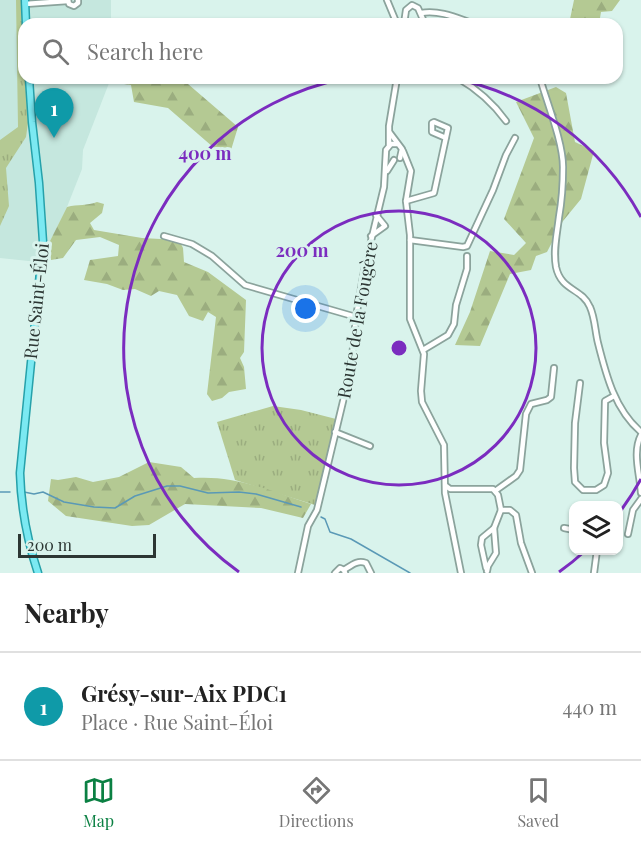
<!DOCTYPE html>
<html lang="en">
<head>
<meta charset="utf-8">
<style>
	body { margin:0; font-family:"Playfair Display",serif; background:#f2f2f2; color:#222 }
	.controls { position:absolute; right:18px; bottom:18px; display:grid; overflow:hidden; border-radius:12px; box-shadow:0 2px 4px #0004 }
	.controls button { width:54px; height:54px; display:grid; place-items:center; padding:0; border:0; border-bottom:2px solid #e0e0e0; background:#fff; color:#222; font:30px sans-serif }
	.scale { position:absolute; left:18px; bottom:15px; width:138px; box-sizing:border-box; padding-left:6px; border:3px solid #2c3633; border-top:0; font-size:16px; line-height:21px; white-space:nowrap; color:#2c3633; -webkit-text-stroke:4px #d9f3ec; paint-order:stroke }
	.you { position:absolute; left:306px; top:309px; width:21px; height:21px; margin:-15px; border:4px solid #fff; border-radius:50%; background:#1a73e8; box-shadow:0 0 0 9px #1a73e833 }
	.badge { display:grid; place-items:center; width:39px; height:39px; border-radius:50%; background:#0b8043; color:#fff; font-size:20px; font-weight:700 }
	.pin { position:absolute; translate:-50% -50px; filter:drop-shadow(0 2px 3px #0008) }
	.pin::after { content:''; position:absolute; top:32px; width:21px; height:18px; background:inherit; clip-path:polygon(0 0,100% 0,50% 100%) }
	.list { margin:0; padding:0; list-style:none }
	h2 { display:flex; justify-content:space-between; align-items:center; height:78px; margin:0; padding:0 24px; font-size:26px }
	h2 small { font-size:20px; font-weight:400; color:#767676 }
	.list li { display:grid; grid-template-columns:39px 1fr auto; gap:18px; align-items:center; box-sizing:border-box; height:108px; padding:0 24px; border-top:2px solid #e0e0e0 }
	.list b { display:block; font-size:22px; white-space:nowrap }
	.list p { margin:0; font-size:20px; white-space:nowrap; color:#767676 }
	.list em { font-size:20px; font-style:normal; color:#767676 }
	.icon { flex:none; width:33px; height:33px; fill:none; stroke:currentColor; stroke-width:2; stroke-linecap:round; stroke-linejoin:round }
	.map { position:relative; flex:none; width:641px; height:573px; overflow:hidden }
	.search { position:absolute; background:#fff; box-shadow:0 2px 4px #0004; left:18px; right:18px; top:18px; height:66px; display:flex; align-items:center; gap:15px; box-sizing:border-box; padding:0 21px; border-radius:18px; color:#767676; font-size:22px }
	.sheet { height:186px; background:#fff }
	nav { display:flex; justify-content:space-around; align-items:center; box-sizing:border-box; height:84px; border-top:2px solid #e0e0e0; background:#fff; font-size:16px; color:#767676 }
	nav a { display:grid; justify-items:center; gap:3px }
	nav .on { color:#0b8043 }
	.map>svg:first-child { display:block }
	.built { fill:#c5e7de }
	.grass { fill:url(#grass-tufts) }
	.forest { fill:url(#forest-firs) }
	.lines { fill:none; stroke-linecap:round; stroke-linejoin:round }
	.stream { stroke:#5a99b6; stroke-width:1.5 }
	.minor-casing { stroke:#8ba39c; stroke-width:8 }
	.major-casing { stroke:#26a1aa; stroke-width:9 }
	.minor { stroke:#fff; stroke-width:4.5 }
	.major { stroke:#7be9f2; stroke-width:6 }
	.ring { fill:none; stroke:#7b2cbf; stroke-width:3 }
	.labels { text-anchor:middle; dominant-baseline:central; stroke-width:6; stroke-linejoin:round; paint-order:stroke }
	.street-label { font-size:18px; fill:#2c3633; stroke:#d9f3ec }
	.centre { fill:#7b2cbf; stroke:#d9f3ec; stroke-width:3 }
	.ring-label { font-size:18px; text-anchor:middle; font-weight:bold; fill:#7b2cbf; stroke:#d9f3ec; stroke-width:6; stroke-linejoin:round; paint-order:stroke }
</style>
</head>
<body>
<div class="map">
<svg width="641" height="573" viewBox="0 0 641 573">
	<defs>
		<pattern id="grass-tufts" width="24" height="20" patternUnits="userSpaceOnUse" patternTransform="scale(1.5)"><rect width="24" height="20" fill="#b4c993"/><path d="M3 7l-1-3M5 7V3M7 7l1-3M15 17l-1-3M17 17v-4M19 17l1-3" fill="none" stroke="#9bad7f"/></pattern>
		<pattern id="forest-firs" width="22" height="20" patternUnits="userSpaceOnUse" patternTransform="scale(1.5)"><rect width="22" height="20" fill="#b4c993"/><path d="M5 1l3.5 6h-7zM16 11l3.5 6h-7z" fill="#9bad7f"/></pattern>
	</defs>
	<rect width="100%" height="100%" fill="#d9f3ec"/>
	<polygon class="built" points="0,0 111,0 111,24 24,24 24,78 111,78 83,150 82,169 67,207 49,243 38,241 38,262 0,258"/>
	<g class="grass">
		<polygon points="16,0 22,0 24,78 26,78 28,123 26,137 6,168 9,206 0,226 0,140 18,127"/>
		<polygon points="273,406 301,410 336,419 315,505 235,480 217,422"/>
	</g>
	<g class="forest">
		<polygon points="574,0 620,0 612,11 601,12 599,24 569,24"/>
		<polygon points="111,78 181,78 238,127 228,160 168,108 134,102 131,85 110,82"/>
		<polygon points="556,87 566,93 575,142 594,151 581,199 563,221 547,252 536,256 531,270 510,274 480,346 455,345 470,312 490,251 514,255 526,243 504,219 534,138 516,102"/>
		<path d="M97 202 104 204 102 213 90 223 94 230 142 238 179 240 183 248 184 262 208 272 246 300 244 352 240 358 244 367 246 389 229 392 222 398 212 401 207 394 216 317 208 312 203 321 189 316 177 295 159 291 151 296 135 289 123 290 107 284 84 280 90 260 118 256 119 245 100 237 76 240 63 258 51 260 49 243 67 207C78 204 87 206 97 202Z"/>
		<path d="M149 462 181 467 194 478C235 475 272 491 311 504L303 518 261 508 185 504 149 525 132 526 66 516 48 501 51 479 58 480 76 477 93 482 119 477Z"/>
	</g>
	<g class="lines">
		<g class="stream">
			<polyline points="0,492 10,492"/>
			<polyline points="24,492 34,494 43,492 64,502 94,507 115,508 135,496 167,486 180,486 208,493 239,492 256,494 301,507"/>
			<polyline points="321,517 325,519 330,532 351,539 410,573"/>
		</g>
		<g class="minor-casing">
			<g id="minor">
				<polyline points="68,0 69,4 74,6 78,3 78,0"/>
				<polyline points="387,0 397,24"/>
				<polyline points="25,4 68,1"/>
				<path d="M421 13C441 10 457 18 475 24"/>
				<polyline points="404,24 406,10 412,5 418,8 425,24"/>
				<path d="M458 78C477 89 493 103 506 121"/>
				<path d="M540 78C547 103 563 142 563 167 563 183 562 200 559 217 557 234 553 250 556 267 561 291 582 288 590 307 595 318 595 331 598 343 606 375 615 410 641 432"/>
				<polyline points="390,133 402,149 400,158"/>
				<polyline points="389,145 389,126 397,78"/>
				<polyline points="403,151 411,171 406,201 410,235 410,319 424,354 421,391 422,402 444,445 445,493 461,573"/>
				<polyline points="387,171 394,160"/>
				<polyline points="406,201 434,193 448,128 434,122 432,123 432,132 446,138"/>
				<polyline points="164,236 192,244 212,256 245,285 356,317"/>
				<polyline points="371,236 385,226 376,215"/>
				<polyline points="410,240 463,247 467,246 493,190 506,155 515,138"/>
				<polyline points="423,350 448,335 454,324 456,305 467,269 467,256"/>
				<polyline points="580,383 575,423 574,468 575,482 583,490 596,490 604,485 608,473 604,443 605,401 614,396"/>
				<polyline points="335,432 370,446"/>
				<path d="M641 435C632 452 640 475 641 493"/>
				<polyline points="446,486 450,489 493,489 498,495 501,510"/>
				<polyline points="495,491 516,476 520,470 526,414 531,404 547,400 551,397 554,368"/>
				<polyline points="501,510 510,510 516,515 521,543 532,573"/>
				<polyline points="564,528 574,530"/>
				<polyline points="628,534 633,510 641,499"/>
				<polyline points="486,568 481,545 482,538 494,528"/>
				<path d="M344 570C352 565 357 560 366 563L371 573"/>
				<polyline points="487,571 488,566 496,553 494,528 501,510"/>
				<polyline points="298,573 308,526 317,510 351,368 356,317 365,266 384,187 386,150 391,144 397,144"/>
				<polyline points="335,573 340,568 344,570 345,573"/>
				<polyline points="594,573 597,550"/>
			</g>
		</g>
		<g class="major-casing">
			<g id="major">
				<polyline points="25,0 26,24"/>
				<path d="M29 78 32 122 39 183 43 242 20 473C21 507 27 540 38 573"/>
			</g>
		</g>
		<use href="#minor" class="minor"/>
		<use href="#major" class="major"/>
	</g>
	<g class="ring">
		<circle cx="399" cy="348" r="137"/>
		<path d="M641 479A275 275 0 0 1 619 513M585 551A275 275 0 0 1 559 572M239 572A275 275 0 0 1 347 78M451 78A275 275 0 0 1 641 217"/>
	</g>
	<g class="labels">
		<g class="street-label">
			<text transform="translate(36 301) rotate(-84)">Rue Saint-Éloi</text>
			<text transform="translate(357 320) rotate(-80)">Route de la Fougère</text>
		</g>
	</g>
	<circle cx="399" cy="348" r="9" class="centre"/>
	<g class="ring-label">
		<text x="205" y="160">400 m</text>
		<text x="302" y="257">200 m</text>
	</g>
</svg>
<div class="controls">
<button><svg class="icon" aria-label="layers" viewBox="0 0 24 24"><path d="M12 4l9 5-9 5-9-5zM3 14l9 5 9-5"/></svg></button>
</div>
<div class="scale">200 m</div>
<div class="you"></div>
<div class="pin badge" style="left:54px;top:138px;background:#0f9aa8">1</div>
<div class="search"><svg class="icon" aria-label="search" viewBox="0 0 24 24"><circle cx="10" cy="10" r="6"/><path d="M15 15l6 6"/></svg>Search here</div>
</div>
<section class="sheet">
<h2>Nearby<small></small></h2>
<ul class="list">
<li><span class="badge" style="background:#0f9aa8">1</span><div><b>Grésy-sur-Aix PDC1</b><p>Place · Rue Saint-Éloi</p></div><em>440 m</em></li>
</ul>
</section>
<nav>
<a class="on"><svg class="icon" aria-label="map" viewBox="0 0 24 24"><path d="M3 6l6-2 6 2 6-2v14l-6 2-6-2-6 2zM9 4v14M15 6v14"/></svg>Map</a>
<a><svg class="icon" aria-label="directions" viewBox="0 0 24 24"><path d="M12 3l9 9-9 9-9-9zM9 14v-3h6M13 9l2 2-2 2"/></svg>Directions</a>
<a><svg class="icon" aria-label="saved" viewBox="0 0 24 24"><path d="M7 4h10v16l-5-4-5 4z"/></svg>Saved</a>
</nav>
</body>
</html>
